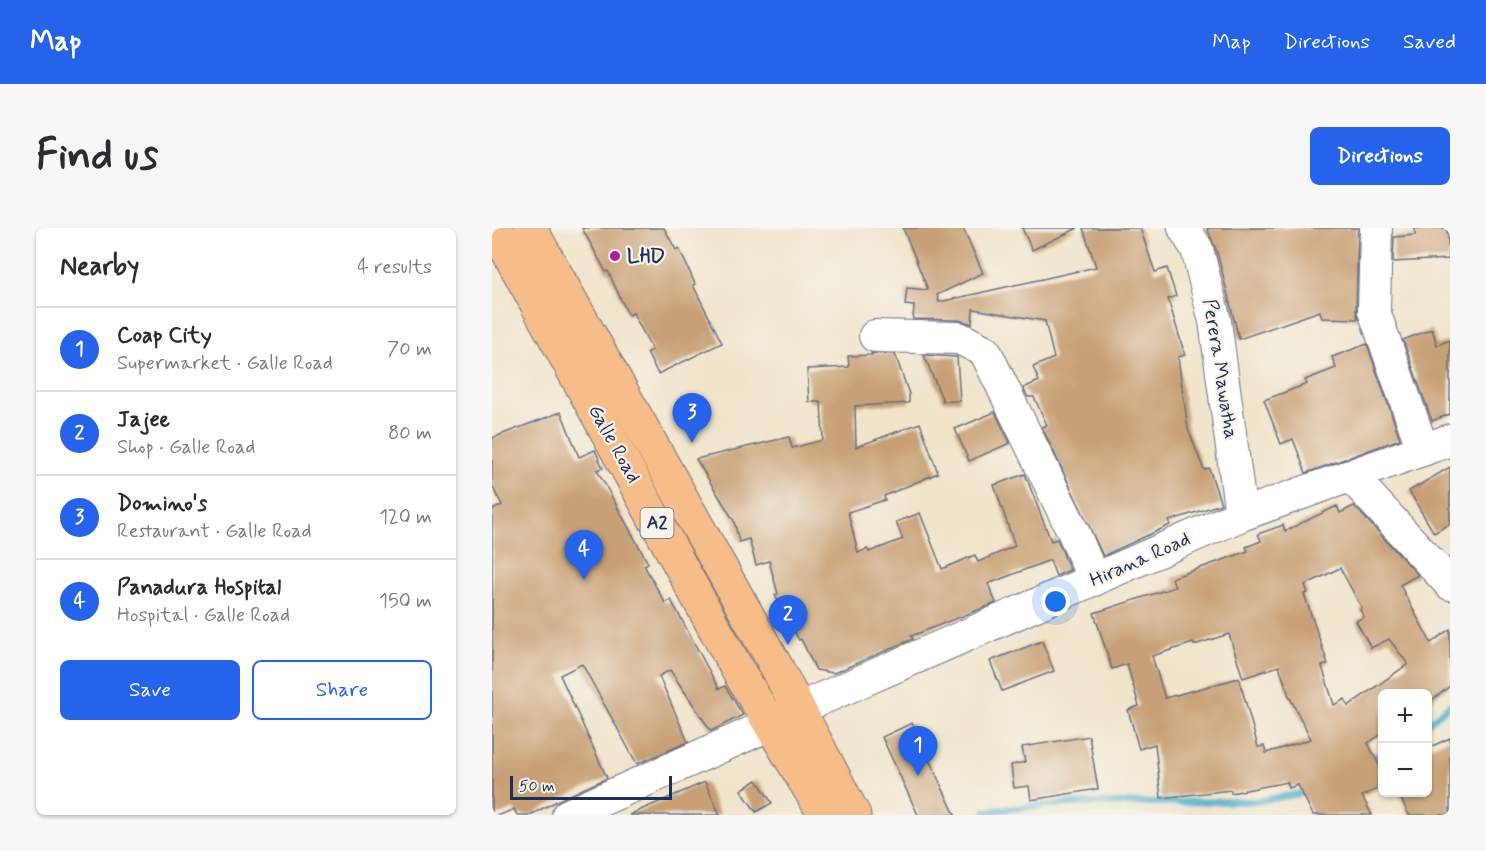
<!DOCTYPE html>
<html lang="en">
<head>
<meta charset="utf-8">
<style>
	body { margin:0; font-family:Mynerve,sans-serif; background:#f7f7f7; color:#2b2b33 }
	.controls { position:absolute; right:18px; bottom:18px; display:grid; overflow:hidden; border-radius:9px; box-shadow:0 2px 4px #0004 }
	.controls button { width:54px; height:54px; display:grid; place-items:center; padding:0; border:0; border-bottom:2px solid #e1e1e2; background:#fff; color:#2b2b33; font:30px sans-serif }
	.scale { position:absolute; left:18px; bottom:15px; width:162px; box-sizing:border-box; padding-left:6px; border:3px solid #1b2f5e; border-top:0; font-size:16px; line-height:21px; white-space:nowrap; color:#1b2f5e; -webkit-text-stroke:4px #f7f3e8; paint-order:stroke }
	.you { position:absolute; left:564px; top:374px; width:21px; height:21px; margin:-15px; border:4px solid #fff; border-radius:50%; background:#1a73e8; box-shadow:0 0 0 9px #1a73e833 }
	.badge { display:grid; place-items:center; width:39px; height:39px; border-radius:50%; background:#2563eb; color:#fff; font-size:20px; font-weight:700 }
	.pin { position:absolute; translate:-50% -50px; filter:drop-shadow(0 2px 3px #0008) }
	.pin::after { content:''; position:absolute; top:32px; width:21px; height:18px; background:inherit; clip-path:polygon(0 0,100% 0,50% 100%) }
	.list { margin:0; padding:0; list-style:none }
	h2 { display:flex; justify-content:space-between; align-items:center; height:78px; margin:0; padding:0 24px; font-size:26px }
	h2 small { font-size:20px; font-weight:400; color:#7c7c81 }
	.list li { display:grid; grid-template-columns:39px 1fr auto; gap:18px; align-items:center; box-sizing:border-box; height:84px; padding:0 24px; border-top:2px solid #e1e1e2 }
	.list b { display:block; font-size:22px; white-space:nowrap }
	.list p { margin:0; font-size:20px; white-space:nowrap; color:#7c7c81 }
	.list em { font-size:20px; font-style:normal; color:#7c7c81 }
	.actions { display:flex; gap:12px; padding:18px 24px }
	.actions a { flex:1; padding:14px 0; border:2px solid #2563eb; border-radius:9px; text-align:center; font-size:21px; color:#2563eb }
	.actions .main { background:#2563eb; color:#fff }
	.map { position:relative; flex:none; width:958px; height:587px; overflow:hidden; border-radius:9px }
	header { display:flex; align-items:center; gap:36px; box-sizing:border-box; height:84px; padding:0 30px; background:#2563eb; color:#fff }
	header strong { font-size:28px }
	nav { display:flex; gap:33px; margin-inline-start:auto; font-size:21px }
	.intro { display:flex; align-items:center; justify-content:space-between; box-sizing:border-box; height:144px; padding:0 36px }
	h1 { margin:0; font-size:42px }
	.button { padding:15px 27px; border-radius:9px; background:#2563eb; color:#fff; font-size:21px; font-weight:700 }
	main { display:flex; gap:36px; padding:0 36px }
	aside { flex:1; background:#fff; border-radius:9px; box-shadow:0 2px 4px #0004 }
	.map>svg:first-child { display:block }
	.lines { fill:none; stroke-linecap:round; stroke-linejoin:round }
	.stream { stroke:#4eb1cd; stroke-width:7 }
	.building { fill:#c8a074; fill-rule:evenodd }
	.minor-casing { stroke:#666f84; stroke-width:34 }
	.highway-casing { stroke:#666f84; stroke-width:35 }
	.minor { stroke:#fff; stroke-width:32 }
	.highway { stroke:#f7bd88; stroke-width:33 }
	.poi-dot { fill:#b5179e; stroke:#f7f3e8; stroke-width:2 }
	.labels { text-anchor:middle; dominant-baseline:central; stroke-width:4.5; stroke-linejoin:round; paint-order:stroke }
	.shield { fill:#f7f3e8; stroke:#5d6a87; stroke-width:1.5 }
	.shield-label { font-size:18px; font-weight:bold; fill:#1b2f5e }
	.poi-label { font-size:20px; font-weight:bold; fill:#1b2f5e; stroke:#f7f3e8; text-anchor:start }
	.street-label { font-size:20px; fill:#1b2f5e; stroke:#f7f3e8 }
</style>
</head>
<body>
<header>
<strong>Map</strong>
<nav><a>Map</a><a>Directions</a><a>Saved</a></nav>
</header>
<div class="intro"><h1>Find us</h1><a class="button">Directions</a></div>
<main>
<aside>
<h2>Nearby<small>4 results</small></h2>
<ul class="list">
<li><span class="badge">1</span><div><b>Coap City</b><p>Supermarket · Galle Road</p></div><em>70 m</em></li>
<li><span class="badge">2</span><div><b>Jajee</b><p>Shop · Galle Road</p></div><em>80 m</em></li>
<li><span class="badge">3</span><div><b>Domino's</b><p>Restaurant · Galle Road</p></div><em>120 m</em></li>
<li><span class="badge">4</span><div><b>Panadura Hospital</b><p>Hospital · Galle Road</p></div><em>150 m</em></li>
</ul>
<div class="actions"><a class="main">Save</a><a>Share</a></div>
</aside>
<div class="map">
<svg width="958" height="587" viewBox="0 0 958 587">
	<rect width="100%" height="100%" fill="#f7f3e8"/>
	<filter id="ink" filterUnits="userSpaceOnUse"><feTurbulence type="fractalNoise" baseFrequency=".0167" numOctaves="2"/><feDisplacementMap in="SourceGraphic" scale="12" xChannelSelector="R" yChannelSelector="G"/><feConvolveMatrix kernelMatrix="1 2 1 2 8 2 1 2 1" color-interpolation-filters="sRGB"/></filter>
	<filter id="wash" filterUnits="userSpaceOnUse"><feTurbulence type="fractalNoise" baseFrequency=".008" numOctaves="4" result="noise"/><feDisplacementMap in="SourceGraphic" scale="24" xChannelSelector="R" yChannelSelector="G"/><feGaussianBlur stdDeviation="1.35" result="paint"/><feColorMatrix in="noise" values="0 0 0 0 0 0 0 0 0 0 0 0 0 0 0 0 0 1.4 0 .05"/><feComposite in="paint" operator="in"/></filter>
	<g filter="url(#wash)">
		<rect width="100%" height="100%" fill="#f0e5cb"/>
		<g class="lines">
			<g class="stream">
				<polyline points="936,495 958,477"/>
				<polyline points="878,533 890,525"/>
				<polyline points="494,583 566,576 766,573 817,564"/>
			</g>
		</g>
		<g id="blocks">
			<g class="building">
				<polygon points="90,0 172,0 184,22 187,20 203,56 201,57 230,115 166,146 155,125 160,122 141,85 136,87 116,43 114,44"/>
				<polygon points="411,0 471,0 491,45 445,67 447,74 604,39 591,0 648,0 663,44 675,40 684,68 676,71 693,127 686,129 696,201 712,242 717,240 729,276 677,293 678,297 611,328 550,199 555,197 542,169 536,169 531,160 547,153 541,139 562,130 553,93 481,81 480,96 467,92 421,91 422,78 413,77 415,60 436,62"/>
				<polygon points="530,0 586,0 540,22"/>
				<polygon points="715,0 866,0 864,83 866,91 830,90 828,83 747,111 725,24"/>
				<polygon points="923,0 955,0 957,31 901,34 902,9 923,7"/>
				<polygon points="940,101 945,117 958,112 958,186 940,193 911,112"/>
				<polygon points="875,116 908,211 814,245 801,211 789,216 772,172 815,156 813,152 844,140 840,129"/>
				<polygon points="379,125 403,126 417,166 417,175 363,178 364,219 428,195 446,245 392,268 393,272 356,284 366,325 375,321 377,324 411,311 404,294 428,285 450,341 483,327 486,334 523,318 502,257 533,246 559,313 565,311 578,342 564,348 558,332 496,356 504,375 419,408 421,411 342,445 324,442 309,411 307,412 283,367 286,366 277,333 264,337 257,311 247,314 242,293 204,231 297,209 300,220 331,212 329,174 317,174 315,141 357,139 356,128 380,127"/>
				<polygon points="432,127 465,129 468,173 451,173"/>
				<polygon points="69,184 87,229 103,222 111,240 105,242 156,335 152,337 173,375 179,372 227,461 233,458 251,487 219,503 178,442 167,448 196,514 145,536 90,436 68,447 115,550 69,571 38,587 25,587 22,581 8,587 0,587 0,282 10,277 0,258 0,210"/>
				<polygon points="503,184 518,215 477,233 463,201"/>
				<polygon points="958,239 958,296 942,305 917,263"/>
				<path d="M845 278 848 285 862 278 926 347 908 357 939 415 958 401V458L936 475V465H891V505L876 515 891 545V558L870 568 880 587H821L806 557 797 560 795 554 739 565V562L669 570 663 516 647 521 636 482 647 478 635 436 620 441 602 385 683 359 680 350 756 323 754 319 769 313 766 306 791 297 793 303ZM848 340 870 380 868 382 872 389 864 393 879 420 897 411 916 436 856 478 853 471 842 477 830 438 836 436 812 366 816 365 813 357ZM737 406 751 450 787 438 797 468 819 511 774 525 772 518 766 519 747 450 673 470 660 428 701 415 702 417Z"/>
				<polygon points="550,413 562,443 510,463 498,433"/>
				<polygon points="420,495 463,587 426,587 390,509"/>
				<polygon points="597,508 606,561 539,572 537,558 522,560 519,537 533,534 530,519"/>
				<polygon points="958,510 958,587 917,587 906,564 936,564 936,520"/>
				<polygon points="265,552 280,575 264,584 249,562"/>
				<polygon points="213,554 228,587 137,587 174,571"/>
			</g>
		</g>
	</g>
	<g filter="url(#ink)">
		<use href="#blocks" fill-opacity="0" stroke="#666f84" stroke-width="1.5"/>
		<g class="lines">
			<g class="minor-casing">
				<g id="minor">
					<polyline points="692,0 705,21 723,93 749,287"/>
					<polyline points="884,0 882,83 931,222"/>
					<polyline points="383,108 467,110 493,123 581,303 602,352"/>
					<polyline points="859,248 958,356"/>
					<polyline points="76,587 279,496 306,481 749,287 958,212"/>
				</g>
			</g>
			<g class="highway-casing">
				<g id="highway">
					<polyline points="3,0 245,441 333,587"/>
					<polyline points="38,0 284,438 362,587"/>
				</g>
			</g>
			<use href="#minor" class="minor"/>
			<use href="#highway" class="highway"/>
		</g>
	</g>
	<circle class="poi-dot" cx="123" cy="28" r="6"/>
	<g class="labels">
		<rect class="shield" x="148.5" y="280" width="33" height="30" rx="4.5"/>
		<g class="shield-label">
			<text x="165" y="295">A2</text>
		</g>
		<g class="poi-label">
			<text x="135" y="28">LHD</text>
		</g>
		<g class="street-label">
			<text transform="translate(728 141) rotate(81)">Perera Mawatha</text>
			<text transform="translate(122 216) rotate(61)">Galle Road</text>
			<text transform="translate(648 332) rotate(-24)">Hirana Road</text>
		</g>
	</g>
</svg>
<div class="controls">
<button>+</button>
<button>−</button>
</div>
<div class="scale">50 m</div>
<div class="you"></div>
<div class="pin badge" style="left:426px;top:548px">1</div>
<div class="pin badge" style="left:296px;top:417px">2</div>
<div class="pin badge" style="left:200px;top:215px">3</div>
<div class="pin badge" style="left:92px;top:352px">4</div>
</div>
</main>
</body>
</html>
